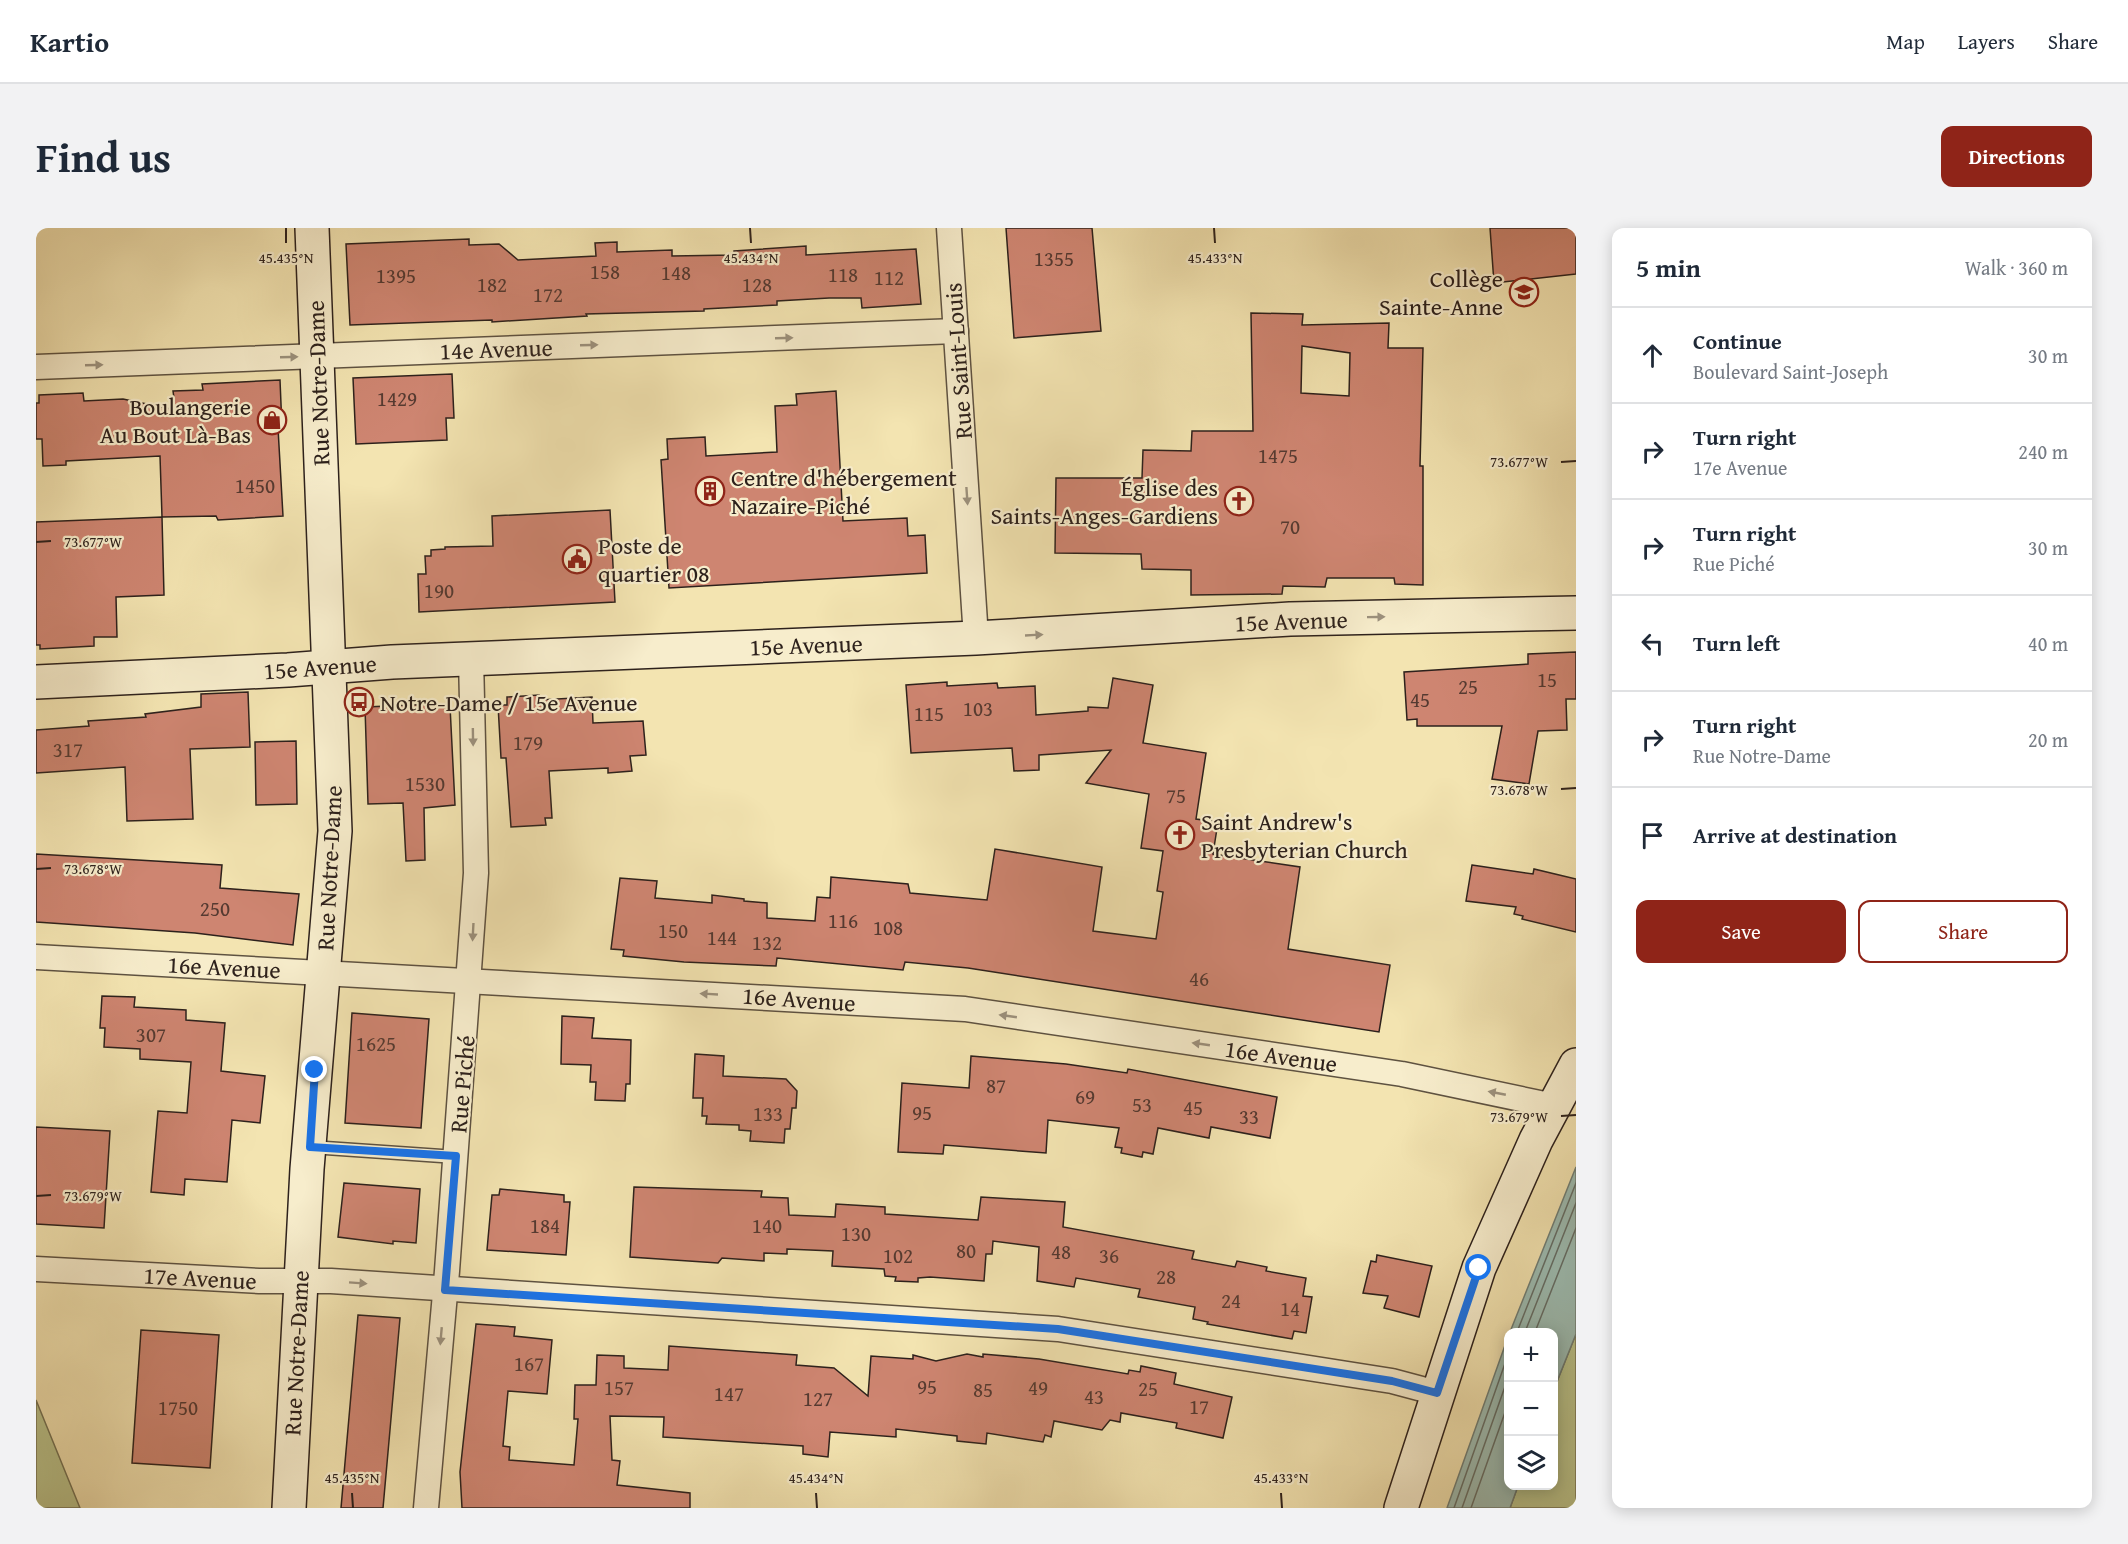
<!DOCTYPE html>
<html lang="en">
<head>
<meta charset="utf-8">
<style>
	body { margin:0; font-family:"Gentium Book Plus",serif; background:#f2f2f3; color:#1f2937 }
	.controls { position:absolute; right:18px; bottom:18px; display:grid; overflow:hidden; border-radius:12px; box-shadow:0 3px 15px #0003 }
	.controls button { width:54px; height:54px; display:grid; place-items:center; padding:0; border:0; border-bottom:2px solid #e0e1e3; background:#fff; color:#1f2937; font:30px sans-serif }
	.stop { position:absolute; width:18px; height:18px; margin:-14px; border:4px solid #1a73e8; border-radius:50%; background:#fff }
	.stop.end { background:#1a73e8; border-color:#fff; box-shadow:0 2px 6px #0008 }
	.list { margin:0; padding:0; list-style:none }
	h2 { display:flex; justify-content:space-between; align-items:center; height:78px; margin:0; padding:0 24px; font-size:26px }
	h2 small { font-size:20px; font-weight:400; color:#747a83 }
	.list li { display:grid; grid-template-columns:39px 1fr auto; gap:18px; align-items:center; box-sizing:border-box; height:96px; padding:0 24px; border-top:2px solid #e0e1e3 }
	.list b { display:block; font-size:22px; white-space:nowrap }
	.list p { margin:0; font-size:20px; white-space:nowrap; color:#747a83 }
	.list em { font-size:20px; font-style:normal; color:#747a83 }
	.actions { display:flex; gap:12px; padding:18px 24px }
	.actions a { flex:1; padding:14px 0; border:2px solid #8f2418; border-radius:12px; text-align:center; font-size:21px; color:#8f2418 }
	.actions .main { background:#8f2418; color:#fff }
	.icon { flex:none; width:33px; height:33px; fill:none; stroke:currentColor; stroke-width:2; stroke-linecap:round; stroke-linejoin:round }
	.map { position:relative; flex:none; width:1540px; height:1280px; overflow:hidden; border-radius:12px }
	header { display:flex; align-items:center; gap:36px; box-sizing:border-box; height:84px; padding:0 30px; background:#fff; border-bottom:2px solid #e0e1e3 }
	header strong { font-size:28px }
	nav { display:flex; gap:33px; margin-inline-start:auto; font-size:21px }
	.intro { display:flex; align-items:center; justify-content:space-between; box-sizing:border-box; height:144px; padding:0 36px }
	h1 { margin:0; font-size:42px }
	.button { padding:15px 27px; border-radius:12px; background:#8f2418; color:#fff; font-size:21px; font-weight:700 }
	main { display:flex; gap:36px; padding:0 36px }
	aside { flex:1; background:#fff; border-radius:12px; box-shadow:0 3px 15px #0003 }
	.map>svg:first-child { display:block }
	.green { fill:#bac48c; stroke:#747254; stroke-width:1.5 }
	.water { fill:#9dbdb3; stroke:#707f77; stroke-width:1.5 }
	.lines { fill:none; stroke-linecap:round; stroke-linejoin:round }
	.shore { stroke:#656f68; stroke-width:1.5 }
	.building { fill:#ce8571; stroke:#2d211c; stroke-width:1.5; fill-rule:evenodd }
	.lane-casing { stroke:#5e5241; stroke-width:15 }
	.street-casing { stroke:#5e5241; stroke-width:27 }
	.secondary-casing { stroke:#2d211c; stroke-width:36 }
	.lane { stroke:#f7edcc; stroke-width:12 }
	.street { stroke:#f7edcc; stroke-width:24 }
	.secondary { stroke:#f7edcc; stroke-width:33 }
	.oneway { fill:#9c917d }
	.route { stroke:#1a73e8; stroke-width:8 }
	.ticks { fill:none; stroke:#2d211c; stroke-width:2 }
	.labels { text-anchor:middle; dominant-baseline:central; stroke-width:4.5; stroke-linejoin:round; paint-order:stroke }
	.number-label { font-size:21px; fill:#553a31 }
	.poi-label { font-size:24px; fill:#2d211c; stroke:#f7edcc; text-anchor:start }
	.street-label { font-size:24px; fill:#2d211c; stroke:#f7edcc }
	.ticks-label { font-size:15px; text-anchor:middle; fill:#2d211c; stroke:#f7edcc; stroke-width:4.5; stroke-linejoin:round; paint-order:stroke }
</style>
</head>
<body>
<header>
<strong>Kartio</strong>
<nav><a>Map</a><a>Layers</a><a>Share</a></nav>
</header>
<div class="intro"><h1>Find us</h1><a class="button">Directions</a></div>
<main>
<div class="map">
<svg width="1540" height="1280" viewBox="0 0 1540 1280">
	<rect width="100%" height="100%" fill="#f3e4b1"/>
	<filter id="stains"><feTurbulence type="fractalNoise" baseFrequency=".00333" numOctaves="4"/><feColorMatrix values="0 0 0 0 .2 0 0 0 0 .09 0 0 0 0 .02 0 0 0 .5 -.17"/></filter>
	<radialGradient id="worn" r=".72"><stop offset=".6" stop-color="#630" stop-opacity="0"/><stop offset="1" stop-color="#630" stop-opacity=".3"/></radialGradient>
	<g class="green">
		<polygon points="1540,1106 1540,1280 1474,1280 1482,1258 1518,1258 1518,1161"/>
		<polygon points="0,1172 44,1280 0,1280"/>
	</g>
	<g class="water">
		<polygon points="1540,939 1540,1106 1518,1161 1518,1104 1474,1104"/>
		<polygon points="1472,1109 1472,1258 1482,1258 1474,1280 1411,1280"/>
	</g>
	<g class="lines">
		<g class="shore">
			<polyline points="1481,1104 1540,955"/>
			<polyline points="1489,1104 1540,975"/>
			<polyline points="1499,1104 1540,1000"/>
			<polyline points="1418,1280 1472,1127"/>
			<polyline points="1426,1280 1472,1150"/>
			<polyline points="1435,1280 1472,1176"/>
		</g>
	</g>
	<g class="building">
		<polygon points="970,0 1056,0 1065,103 978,110"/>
		<polygon points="1454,0 1540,0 1540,46 1458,55"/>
		<polygon points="433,11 433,17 463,16 482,32 560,28 559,15 581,14 581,24 636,22 636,28 698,27 698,23 770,18 770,27 880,21 885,76 826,80 825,70 793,70 741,73 741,77 668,81 668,83 550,86 551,88 456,94 456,92 314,97 310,16"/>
		<path d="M1215 85 1267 86 1266 97 1353 95 1352 120H1387L1384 238H1387V357L1359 356 1358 350H1291L1289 359 1247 358 1246 366 1155 367V342L1106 341 1105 326 1019 325 1020 250H1106L1107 222 1155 223 1156 203H1217ZM1266 118 1314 125 1313 168 1265 165Z"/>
		<polygon points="416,146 418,190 410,190 411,212 320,216 317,150"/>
		<polygon points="244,152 246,200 242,200 247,288 182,292 180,288 126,289 124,228 30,233 30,237 7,238 6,211 0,211 0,175 3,175 3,167 47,165 48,173 87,171 135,181 134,170 138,170 137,163 167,162 166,156"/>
		<polygon points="800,163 807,293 871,290 872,308 889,307 891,345 633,360 625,232 632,231 631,211 669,209 670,228 741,224 739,178 761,177 760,166"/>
		<polygon points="574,282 579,374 383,384 382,346 390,346 389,328 395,328 395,322 409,321 409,319 457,318 456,288"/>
		<polygon points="126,289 128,367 80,369 81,409 58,409 58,418 4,421 4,417 0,417 0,294"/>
		<polygon points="1540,424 1540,471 1530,471 1531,502 1502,503 1493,556 1456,551 1466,498 1381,498 1381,491 1371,492 1368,444 1492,436 1492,426"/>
		<polygon points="1077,450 1117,457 1107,515 1170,525 1160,591 1182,594 1177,626 1264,639 1252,721 1354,737 1343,804 932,740 869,734 867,742 741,730 740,738 648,734 587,728 588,722 575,721 584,650 621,653 619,670 676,675 676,667 708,671 708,673 731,675 731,690 779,693 781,669 794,670 795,649 872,656 874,665 951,672 959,621 1066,639 1057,703 1120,711 1127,664 1121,663 1127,623 1105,620 1113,566 1050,555 1075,522 1003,527 1003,542 978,543 976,520 875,525 870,457 911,454 911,458 961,455 962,460 999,458 1000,487 1052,483 1052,479 1072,480"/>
		<polygon points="212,464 214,519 154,521 157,591 91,593 89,539 0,545 0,502 53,498 52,493 110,489 109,486 165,479 165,466"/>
		<polygon points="503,467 503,472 556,469 557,495 607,493 610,527 594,528 596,543 572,545 572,540 513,543 516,590 509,590 510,597 475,599 470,530 465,530 462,477 471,477 471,469"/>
		<polygon points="402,476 414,478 419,577 388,580 389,632 370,633 367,575 332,576 329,479"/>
		<polygon points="260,513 261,576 220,577 219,514"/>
		<polygon points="0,626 186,637 184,660 263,666 257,717 159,705 0,694"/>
		<polygon points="1436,637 1497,646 1498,641 1540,651 1540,704 1486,691 1487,688 1478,686 1480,679 1430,673"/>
		<polygon points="66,768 99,769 98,779 150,782 150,792 189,795 185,843 229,848 224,895 196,892 191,954 149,951 148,967 115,964 122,883 151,885 155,834 104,831 104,821 68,819 69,800 64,800"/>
		<polygon points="316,785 393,791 385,900 309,895"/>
		<polygon points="526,788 558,790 556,810 595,812 594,856 590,856 589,873 559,872 560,854 554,854 555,837 525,836"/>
		<polygon points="659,826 688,828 687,848 750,851 761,863 760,880 756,880 754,901 749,901 748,915 714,913 715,903 703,902 703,897 670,896 671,888 666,888 667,870 657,870"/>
		<polygon points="935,828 1030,836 1091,845 1092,841 1241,869 1234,910 1175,899 1173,910 1122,900 1117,926 1107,924 1106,929 1085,925 1086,920 1079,919 1083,900 1012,892 1010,925 908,917 907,926 862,924 866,855 933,860"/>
		<polygon points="0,899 74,903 68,1000 0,996"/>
		<polygon points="308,955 384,961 380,1015 357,1013 357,1016 302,1009"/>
		<polygon points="598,959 726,963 725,969 752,970 753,987 799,989 800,976 849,979 849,986 942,992 945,969 1029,974 1027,999 1158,1023 1156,1031 1199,1039 1201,1033 1231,1039 1230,1043 1270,1050 1267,1068 1276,1069 1270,1105 1258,1103 1256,1111 1171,1096 1172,1094 1157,1091 1159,1079 1102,1069 1104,1061 1040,1050 1038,1059 1001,1053 1003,1019 957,1013 956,1026 950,1026 948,1053 894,1049 882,1050 882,1054 859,1053 860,1049 849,1048 848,1041 796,1038 797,1023 751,1021 751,1026 728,1025 728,1033 686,1030 682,1035 594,1029"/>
		<polygon points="464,961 528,967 528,974 534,974 530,1027 451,1022 456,967 463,967"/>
		<polygon points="1341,1027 1396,1038 1383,1089 1348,1080 1352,1068 1327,1065 1335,1033 1340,1034"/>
		<polygon points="322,1087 364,1090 347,1280 305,1280"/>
		<polygon points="440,1096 479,1099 478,1108 516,1112 511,1166 472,1163 467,1218 474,1219 473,1232 538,1237 542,1191 538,1191 539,1157 560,1157 561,1127 588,1128 588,1140 632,1142 633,1118 761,1127 760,1137 798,1140 832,1168 835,1128 877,1131 877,1127 900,1133 931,1126 947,1129 947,1126 1003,1131 1092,1146 1093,1142 1104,1144 1105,1138 1140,1145 1138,1156 1196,1169 1187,1210 1140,1200 1141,1195 1085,1185 1084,1194 1074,1192 1066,1202 1018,1193 1015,1209 1009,1207 1007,1214 951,1205 950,1216 921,1213 921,1208 860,1201 860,1209 794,1204 792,1229 767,1226 767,1218 627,1209 628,1189 574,1188 576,1232 584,1233 581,1257 654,1265 654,1280 426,1280 424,1244"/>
		<polygon points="105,1102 183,1107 174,1240 96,1235"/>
	</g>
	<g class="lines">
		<g class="lane-casing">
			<polyline id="lane" points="275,919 420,929"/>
		</g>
		<g class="street-casing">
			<g id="street">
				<polyline points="913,0 940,410"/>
				<polyline points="0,139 920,103"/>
				<polyline points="0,729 929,781 1366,846 1518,878"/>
				<polyline points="0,1041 223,1053 295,1053 1022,1101 1356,1153 1401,1165"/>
				<polyline points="390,1280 411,1043 440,645 435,430"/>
			</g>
		</g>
		<g class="secondary-casing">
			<g id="secondary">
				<polyline points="0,454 252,442 356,434 940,410 1254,391 1540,385"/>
				<polyline points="253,1280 271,941 299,603 276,0"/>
				<polyline points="1365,1280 1443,1040 1500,912 1540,837"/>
			</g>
		</g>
		<use href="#lane" class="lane"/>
		<use href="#street" class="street"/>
		<use href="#secondary" class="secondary"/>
	</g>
	<defs><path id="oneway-solid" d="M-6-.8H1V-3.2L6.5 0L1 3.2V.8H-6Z" transform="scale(1.5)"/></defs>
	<g class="oneway">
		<use href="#oneway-solid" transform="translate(748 110) rotate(-2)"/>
		<use href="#oneway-solid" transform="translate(553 117) rotate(-2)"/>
		<use href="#oneway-solid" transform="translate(253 129) rotate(-2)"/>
		<use href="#oneway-solid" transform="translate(58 137) rotate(-2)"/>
		<use href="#oneway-solid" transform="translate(931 268) rotate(86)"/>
		<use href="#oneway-solid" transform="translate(1340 389) rotate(-1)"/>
		<use href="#oneway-solid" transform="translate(998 407) rotate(-3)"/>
		<use href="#oneway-solid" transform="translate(437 509) rotate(89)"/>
		<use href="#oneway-solid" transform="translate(437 704) rotate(93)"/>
		<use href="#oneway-solid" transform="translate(673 766) rotate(-177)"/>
		<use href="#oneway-solid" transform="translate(972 788) rotate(-172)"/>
		<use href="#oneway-solid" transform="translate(1165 816) rotate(-172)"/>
		<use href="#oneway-solid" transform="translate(1461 865) rotate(-169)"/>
		<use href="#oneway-solid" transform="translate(322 1055) rotate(4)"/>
		<use href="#oneway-solid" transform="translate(405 1108) rotate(95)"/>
	</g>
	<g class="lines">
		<polyline class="route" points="279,842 274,919 420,928 409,1062 1022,1101 1356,1153 1401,1165 1443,1040"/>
	</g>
	<path class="ticks" d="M250 0V15M714 0 715 15M1178 0 1179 15M1525 234 1540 233M0 314 15 313M1525 561 1540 560M0 641 15 640M1525 888 1540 887M0 968 15 967M316 1265 317 1280M780 1265 781 1280M1245 1265 1246 1280"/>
	<defs>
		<g id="school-ring" transform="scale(1.5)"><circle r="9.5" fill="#f7edcc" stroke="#8f2418" stroke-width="1.5"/><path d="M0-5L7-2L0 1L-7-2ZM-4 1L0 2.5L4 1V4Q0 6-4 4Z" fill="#8f2418"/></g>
		<g id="shop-ring" transform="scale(1.5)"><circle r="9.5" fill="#f7edcc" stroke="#8f2418" stroke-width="1.5"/><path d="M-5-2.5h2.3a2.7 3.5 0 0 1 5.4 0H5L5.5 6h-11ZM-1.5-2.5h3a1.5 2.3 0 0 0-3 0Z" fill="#8f2418"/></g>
		<g id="building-ring" transform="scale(1.5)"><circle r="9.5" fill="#f7edcc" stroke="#8f2418" stroke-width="1.5"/><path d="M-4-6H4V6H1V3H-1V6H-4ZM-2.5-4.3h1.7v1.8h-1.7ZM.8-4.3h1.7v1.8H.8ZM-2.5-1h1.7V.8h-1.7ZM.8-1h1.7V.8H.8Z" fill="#8f2418"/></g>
		<g id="church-ring" transform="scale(1.5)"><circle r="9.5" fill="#f7edcc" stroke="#8f2418" stroke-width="1.5"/><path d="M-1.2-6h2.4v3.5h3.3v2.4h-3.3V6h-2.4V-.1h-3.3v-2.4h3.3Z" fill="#8f2418"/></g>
		<g id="civic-ring" transform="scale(1.5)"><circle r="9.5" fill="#f7edcc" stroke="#8f2418" stroke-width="1.5"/><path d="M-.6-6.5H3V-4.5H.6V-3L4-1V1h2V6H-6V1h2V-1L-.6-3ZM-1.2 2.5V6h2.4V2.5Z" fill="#8f2418"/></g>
		<g id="bus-ring" transform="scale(1.5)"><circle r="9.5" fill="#f7edcc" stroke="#8f2418" stroke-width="1.5"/><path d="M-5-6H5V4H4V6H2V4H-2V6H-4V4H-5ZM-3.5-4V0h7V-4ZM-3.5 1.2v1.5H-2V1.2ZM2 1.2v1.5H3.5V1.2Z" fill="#8f2418"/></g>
	</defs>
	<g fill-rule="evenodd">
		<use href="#school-ring" x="1488" y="64"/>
		<use href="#shop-ring" x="236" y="192"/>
		<use href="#building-ring" x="674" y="263"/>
		<use href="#church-ring" x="1203" y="273"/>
		<use href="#civic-ring" x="541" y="331"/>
		<use href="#bus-ring" x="323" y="474"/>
		<use href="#church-ring" x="1144" y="607"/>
	</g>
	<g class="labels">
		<g class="number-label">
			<text x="1018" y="30">1355</text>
			<text x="569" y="43">158</text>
			<text x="640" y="44">148</text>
			<text x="807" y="46">118</text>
			<text x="360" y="47">1395</text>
			<text x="853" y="49">112</text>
			<text x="456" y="56">182</text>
			<text x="721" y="56">128</text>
			<text x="512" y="66">172</text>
			<text x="361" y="170">1429</text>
			<text x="1242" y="227">1475</text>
			<text x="219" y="257">1450</text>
			<text x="1254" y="298">70</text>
			<text x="403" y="362">190</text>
			<text x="1511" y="451">15</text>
			<text x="1432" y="458">25</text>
			<text x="1384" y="471">45</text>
			<text x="942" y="480">103</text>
			<text x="893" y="485">115</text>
			<text x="492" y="514">179</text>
			<text x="32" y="521">317</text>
			<text x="389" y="555">1530</text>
			<text x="1140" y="567">75</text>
			<text x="179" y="680">250</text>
			<text x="807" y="692">116</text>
			<text x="852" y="699">108</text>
			<text x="637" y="702">150</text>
			<text x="686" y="709">144</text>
			<text x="731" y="714">132</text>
			<text x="1163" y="750">46</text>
			<text x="115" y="806">307</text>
			<text x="340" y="815">1625</text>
			<text x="960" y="857">87</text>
			<text x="1049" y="868">69</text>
			<text x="1106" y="876">53</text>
			<text x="1157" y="879">45</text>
			<text x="886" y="884">95</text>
			<text x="732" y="885">133</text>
			<text x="1213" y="888">33</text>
			<text x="509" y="997">184</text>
			<text x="731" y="997">140</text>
			<text x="820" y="1005">130</text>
			<text x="930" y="1022">80</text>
			<text x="1025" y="1023">48</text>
			<text x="862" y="1027">102</text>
			<text x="1073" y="1027">36</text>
			<text x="1130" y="1048">28</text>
			<text x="1195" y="1072">24</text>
			<text x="1254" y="1080">14</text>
			<text x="493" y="1135">167</text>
			<text x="891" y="1158">95</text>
			<text x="583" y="1159">157</text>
			<text x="1002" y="1159">49</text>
			<text x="1112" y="1160">25</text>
			<text x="947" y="1161">85</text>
			<text x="693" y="1165">147</text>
			<text x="1058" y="1168">43</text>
			<text x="782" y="1170">127</text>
			<text x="1163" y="1178">17</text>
			<text x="142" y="1179">1750</text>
		</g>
		<g class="poi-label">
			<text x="1467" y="50" text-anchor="end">Collège<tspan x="1467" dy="28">Sainte-Anne</tspan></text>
			<text x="215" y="178" text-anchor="end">Boulangerie<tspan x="215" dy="28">Au Bout Là-Bas</tspan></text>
			<text x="695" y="249">Centre d'hébergement<tspan x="695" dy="28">Nazaire-Piché</tspan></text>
			<text x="1182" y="259" text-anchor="end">Église des<tspan x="1182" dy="28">Saints-Anges-Gardiens</tspan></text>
			<text x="562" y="317">Poste de<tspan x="562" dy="28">quartier 08</tspan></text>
			<text x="344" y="474">Notre-Dame / 15e Avenue</text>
			<text x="1165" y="593">Saint Andrew's<tspan x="1165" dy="28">Presbyterian Church</tspan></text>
		</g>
		<g class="street-label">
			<text transform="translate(460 121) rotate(-2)">14e Avenue</text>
			<text transform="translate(922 133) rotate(-94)">Rue Saint-Louis</text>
			<text transform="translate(282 155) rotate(-92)">Rue Notre-Dame</text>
			<text transform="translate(1255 393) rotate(-2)">15e Avenue</text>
			<text transform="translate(770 417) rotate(-2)">15e Avenue</text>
			<text transform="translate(284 439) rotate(-4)">15e Avenue</text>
			<text transform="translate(293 640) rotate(-87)">Rue Notre-Dame</text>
			<text transform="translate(188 739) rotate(3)">16e Avenue</text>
			<text transform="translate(763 771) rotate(4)">16e Avenue</text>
			<text transform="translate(1245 828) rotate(8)">16e Avenue</text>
			<text transform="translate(426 856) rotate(-85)">Rue Piché</text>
			<text transform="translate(164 1050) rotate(3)">17e Avenue</text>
			<text transform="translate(260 1125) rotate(-87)">Rue Notre-Dame</text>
		</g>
	</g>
	<g class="ticks-label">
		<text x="250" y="35">45.435°N</text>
		<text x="715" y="35">45.434°N</text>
		<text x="1179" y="35">45.433°N</text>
		<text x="1483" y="239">73.677°W</text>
		<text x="57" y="319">73.677°W</text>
		<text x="1483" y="567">73.678°W</text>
		<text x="57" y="646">73.678°W</text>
		<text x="1483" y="894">73.679°W</text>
		<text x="57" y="973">73.679°W</text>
		<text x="316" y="1255">45.435°N</text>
		<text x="780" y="1255">45.434°N</text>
		<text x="1245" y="1255">45.433°N</text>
	</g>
	<rect width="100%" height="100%" filter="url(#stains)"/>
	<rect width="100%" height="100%" fill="url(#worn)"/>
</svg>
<div class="controls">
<button>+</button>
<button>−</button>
<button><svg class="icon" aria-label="layers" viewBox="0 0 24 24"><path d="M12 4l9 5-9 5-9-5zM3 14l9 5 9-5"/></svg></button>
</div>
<div class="stop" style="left:1443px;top:1040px"></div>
<div class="stop end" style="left:279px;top:842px"></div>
</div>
<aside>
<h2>5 min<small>Walk · 360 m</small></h2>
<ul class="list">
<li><svg class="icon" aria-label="ahead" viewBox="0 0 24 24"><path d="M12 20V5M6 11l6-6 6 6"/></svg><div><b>Continue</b><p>Boulevard Saint-Joseph</p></div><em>30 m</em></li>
<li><svg class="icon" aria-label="right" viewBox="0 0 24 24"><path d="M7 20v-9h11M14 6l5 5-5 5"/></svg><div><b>Turn right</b><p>17e Avenue</p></div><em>240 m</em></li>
<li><svg class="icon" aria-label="right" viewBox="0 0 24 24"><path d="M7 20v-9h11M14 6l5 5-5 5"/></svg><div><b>Turn right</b><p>Rue Piché</p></div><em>30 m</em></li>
<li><svg class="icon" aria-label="left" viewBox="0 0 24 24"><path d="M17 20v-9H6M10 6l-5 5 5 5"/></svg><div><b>Turn left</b></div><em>40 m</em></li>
<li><svg class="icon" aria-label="right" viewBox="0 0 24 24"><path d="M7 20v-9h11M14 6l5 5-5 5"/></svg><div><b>Turn right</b><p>Rue Notre-Dame</p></div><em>20 m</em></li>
<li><svg class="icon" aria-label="arrive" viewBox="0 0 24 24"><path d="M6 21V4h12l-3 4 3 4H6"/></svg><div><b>Arrive at destination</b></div></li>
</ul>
<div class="actions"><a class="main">Save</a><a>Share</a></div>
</aside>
</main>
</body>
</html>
